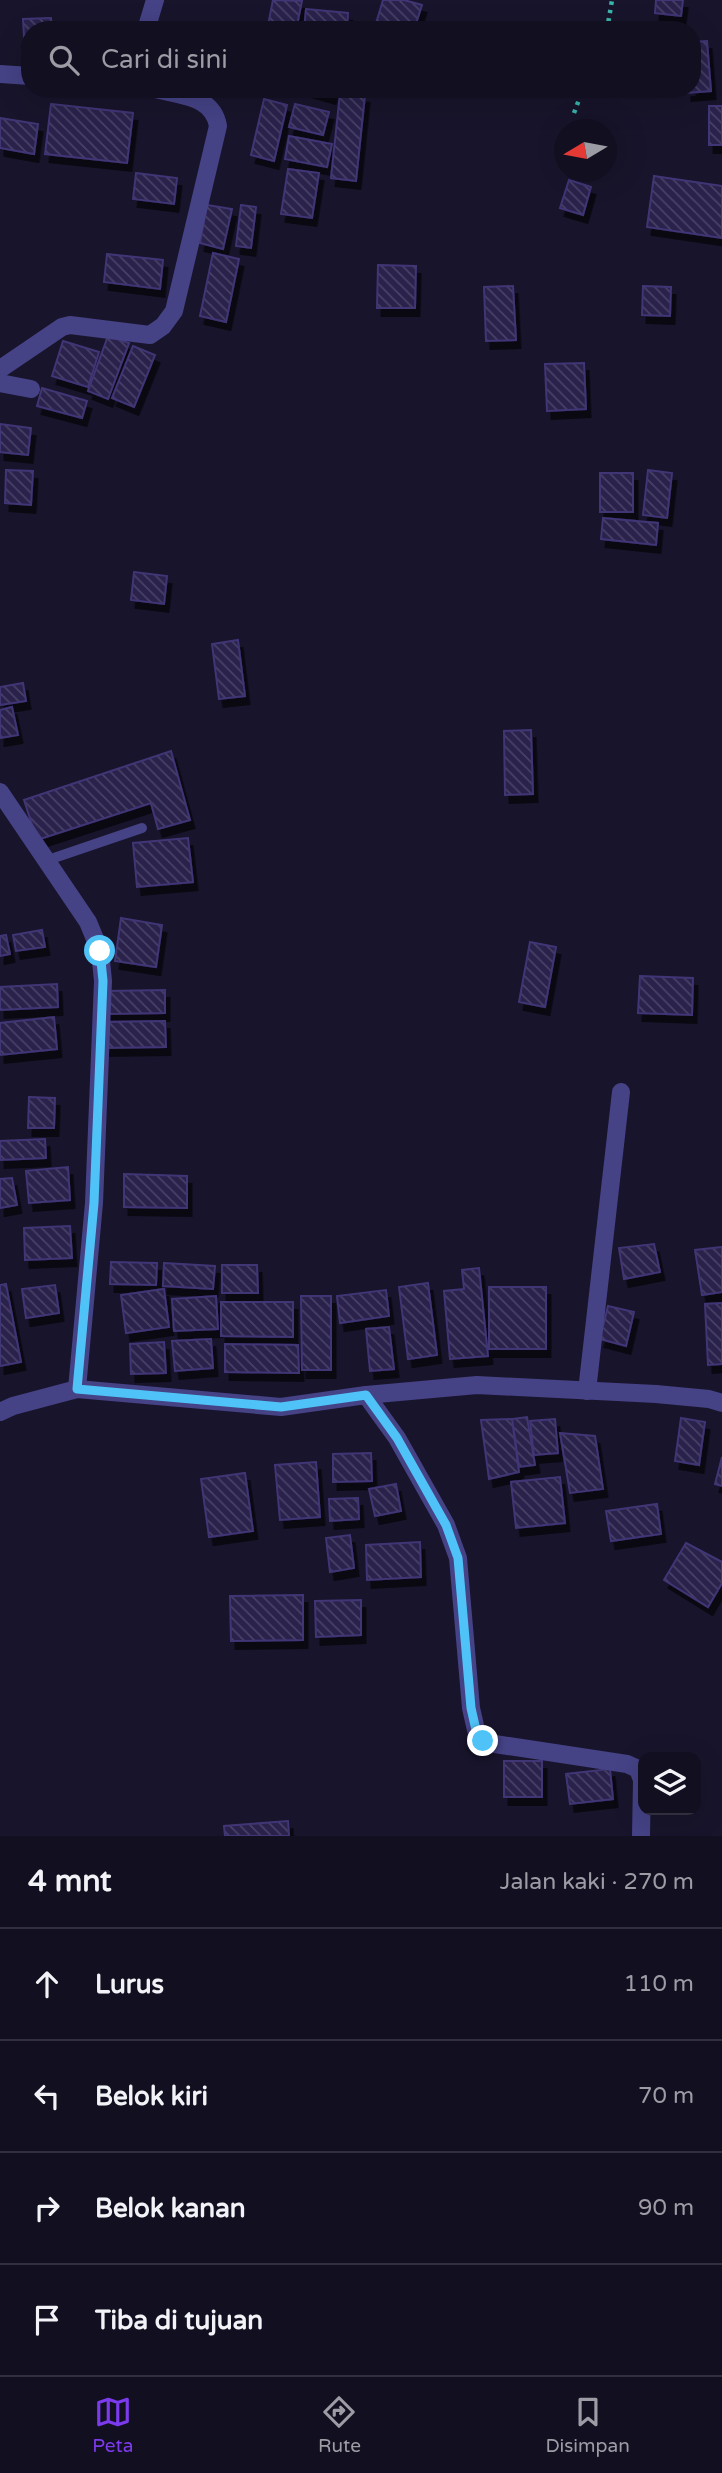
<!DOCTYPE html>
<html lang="id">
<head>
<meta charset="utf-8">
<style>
	body { margin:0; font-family:"Varela Round",sans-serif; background:#1f1d2d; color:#f1f3f6 }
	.controls { position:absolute; right:21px; bottom:21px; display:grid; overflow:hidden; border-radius:14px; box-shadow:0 7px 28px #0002 }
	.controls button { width:63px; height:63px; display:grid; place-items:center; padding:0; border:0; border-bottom:2px solid #312f3e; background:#120f20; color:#f1f3f6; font:35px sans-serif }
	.compass { position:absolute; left:554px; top:119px; width:63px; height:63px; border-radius:50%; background:#120f20; box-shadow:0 7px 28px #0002; rotate:260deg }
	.stop { position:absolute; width:21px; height:21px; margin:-16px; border:5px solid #4fc3f7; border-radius:50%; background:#fff }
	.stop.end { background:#4fc3f7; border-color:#fff; box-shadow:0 2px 7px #0008 }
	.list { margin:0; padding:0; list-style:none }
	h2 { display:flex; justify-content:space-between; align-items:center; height:91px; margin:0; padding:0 28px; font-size:30px }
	h2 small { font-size:23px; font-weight:400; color:#9c9ca5 }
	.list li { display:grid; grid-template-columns:46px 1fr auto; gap:21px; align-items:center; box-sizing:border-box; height:112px; padding:0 28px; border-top:2px solid #312f3e }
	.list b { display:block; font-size:26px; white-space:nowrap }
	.list em { font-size:23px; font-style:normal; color:#9c9ca5 }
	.icon { flex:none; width:38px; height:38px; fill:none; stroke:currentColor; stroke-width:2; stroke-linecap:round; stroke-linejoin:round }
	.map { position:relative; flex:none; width:722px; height:1836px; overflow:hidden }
	.search { position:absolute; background:#120f20; box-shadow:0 7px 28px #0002; left:21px; right:21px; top:21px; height:77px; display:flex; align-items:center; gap:18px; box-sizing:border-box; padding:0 24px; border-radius:28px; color:#9c9ca5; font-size:26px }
	.sheet { height:539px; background:#120f20 }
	nav { display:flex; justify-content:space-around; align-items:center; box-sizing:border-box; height:98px; border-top:2px solid #312f3e; background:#120f20; font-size:19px; color:#9c9ca5 }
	nav a { display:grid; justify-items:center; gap:4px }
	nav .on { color:#7c3aed }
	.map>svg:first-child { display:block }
	.building { fill:url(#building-back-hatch); stroke:#413575; stroke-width:2; filter:url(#shadow) }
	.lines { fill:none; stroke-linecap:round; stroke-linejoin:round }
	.path { stroke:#3bb6ad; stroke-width:4.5; stroke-dasharray:3.5 5; stroke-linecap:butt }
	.service { stroke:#454286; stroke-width:10 }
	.minor { stroke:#454286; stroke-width:18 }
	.route { stroke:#4fc3f7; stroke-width:9 }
</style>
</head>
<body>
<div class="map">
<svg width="722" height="1836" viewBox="0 0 722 1836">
	<defs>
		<pattern id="building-back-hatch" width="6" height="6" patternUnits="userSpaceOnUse" patternTransform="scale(1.75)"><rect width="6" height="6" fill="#29214b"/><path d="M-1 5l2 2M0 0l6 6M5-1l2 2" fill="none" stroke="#484166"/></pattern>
		<filter id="shadow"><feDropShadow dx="4.5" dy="8" stdDeviation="0" flood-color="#0009"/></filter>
	</defs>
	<rect width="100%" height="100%" fill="#18142b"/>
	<g class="building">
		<polygon points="273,0 302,1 296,30 267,30"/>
		<polygon points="383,0 404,0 422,5 414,30 374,30"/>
		<polygon points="656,0 683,0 681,16 655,13"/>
		<polygon points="306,9 348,13 347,30 304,30"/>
		<polygon points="51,18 52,30 30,30 30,71 26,72 23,19"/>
		<polygon points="707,41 711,91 687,93 687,89 692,89 692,42"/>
		<polygon points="307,89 333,89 331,96"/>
		<polygon points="340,93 365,95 356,181 331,178"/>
		<polygon points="264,99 287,105 274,161 251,155"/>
		<polygon points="51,104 133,113 127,163 45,154"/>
		<polygon points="295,104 329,112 323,135 289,127"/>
		<rect x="709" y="106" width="13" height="39"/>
		<polygon points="0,118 38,124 34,154 0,148"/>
		<polygon points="289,136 332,144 327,167 285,159"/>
		<polygon points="288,169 319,173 312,218 281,214"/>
		<polygon points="136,173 177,178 174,204 133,199"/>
		<polygon points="654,176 722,186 722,238 647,227"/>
		<polygon points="569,180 591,187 583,215 560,208"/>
		<polygon points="207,205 232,209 223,249 200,243"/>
		<polygon points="241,205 256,207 251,248 236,246"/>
		<polygon points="213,253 239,259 226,322 200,316"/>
		<polygon points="107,254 163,260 160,289 104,282"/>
		<polygon points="378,265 416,266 415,308 377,308"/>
		<polygon points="513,286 516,340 486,341 484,287"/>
		<polygon points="643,286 671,287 670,316 642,315"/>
		<polygon points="108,336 129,343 108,399 88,391"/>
		<polygon points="63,341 99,352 88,387 52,376"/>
		<polygon points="133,346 155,355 134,407 112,398"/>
		<polygon points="584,363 586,409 547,411 545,364"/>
		<polygon points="42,388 87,401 82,418 37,406"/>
		<polygon points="0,424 31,428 28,455 0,452"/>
		<polygon points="6,470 33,471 31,505 5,503"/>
		<polygon points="648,470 672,473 667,518 643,515"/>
		<rect x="600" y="473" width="33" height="39"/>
		<polygon points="603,518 658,523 656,545 601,539"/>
		<polygon points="134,572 167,576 164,604 131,600"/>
		<polygon points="238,640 245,696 219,699 212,644"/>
		<polygon points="23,683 26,701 0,705 0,687"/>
		<polygon points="12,707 18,735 0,738 0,710"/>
		<polygon points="531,730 533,794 505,795 504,731"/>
		<polygon points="171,751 190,820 158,829 151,803 37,840 24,800"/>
		<polygon points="188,838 193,882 137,887 133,843"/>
		<polygon points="121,918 162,925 156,967 115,961"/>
		<polygon points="42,930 45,947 16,951 13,935"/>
		<polygon points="6,935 10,954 0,956 0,936"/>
		<polygon points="530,942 556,947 545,1007 519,1002"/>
		<polygon points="640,976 693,978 692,1015 638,1013"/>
		<polygon points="57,984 58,1007 0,1010 0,987"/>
		<polygon points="165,990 165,1013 106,1014 106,991"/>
		<polygon points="54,1017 57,1049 0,1055 0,1023"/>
		<polygon points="165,1021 166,1047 102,1048 102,1022"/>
		<polygon points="29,1097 55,1098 54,1128 28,1128"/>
		<polygon points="45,1139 46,1158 0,1160 0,1141"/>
		<polygon points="68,1167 70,1200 29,1203 26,1171"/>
		<polygon points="124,1174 187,1176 187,1208 124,1207"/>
		<polygon points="12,1178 17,1205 0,1208 0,1179"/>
		<polygon points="70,1226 72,1258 25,1260 24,1228"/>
		<polygon points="654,1244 660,1272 624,1279 619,1248"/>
		<polygon points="722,1247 722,1292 702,1295 695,1250"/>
		<polygon points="111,1262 157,1263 156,1285 110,1284"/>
		<polygon points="164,1263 215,1266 213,1289 163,1286"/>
		<polygon points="222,1265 257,1265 258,1293 222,1293"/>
		<polygon points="479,1268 488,1356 450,1359 444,1291 464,1289 462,1270"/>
		<polygon points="428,1283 437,1355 408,1359 399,1287"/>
		<polygon points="6,1284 21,1362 0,1366 0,1285"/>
		<polygon points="55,1285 59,1313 26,1318 22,1289"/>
		<rect x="489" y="1287" width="57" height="62"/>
		<polygon points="164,1289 169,1327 126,1333 121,1295"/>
		<polygon points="386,1290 389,1316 340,1323 337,1296"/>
		<polygon points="216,1296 218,1329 174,1331 172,1299"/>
		<polygon points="301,1296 331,1296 331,1370 302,1370"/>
		<polygon points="221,1302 293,1302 293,1337 221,1336"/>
		<polygon points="722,1303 722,1364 708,1365 705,1304"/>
		<polygon points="608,1306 634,1312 626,1346 600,1339"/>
		<polygon points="389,1327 394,1369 370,1371 366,1329"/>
		<polygon points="211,1339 213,1368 175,1371 172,1341"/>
		<polygon points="164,1342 166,1373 131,1374 130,1344"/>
		<polygon points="225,1344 298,1345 299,1373 225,1372"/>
		<polygon points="527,1417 535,1465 519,1467 512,1419"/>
		<polygon points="681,1418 705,1422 699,1465 675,1461"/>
		<polygon points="512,1419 519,1472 489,1479 481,1420"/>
		<polygon points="555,1419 558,1453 534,1455 530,1421"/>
		<polygon points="560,1433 595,1436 603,1489 570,1493"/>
		<polygon points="371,1453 372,1481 333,1482 333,1454"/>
		<polygon points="722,1457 722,1486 715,1484"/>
		<polygon points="316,1462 320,1517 280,1520 275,1465"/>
		<polygon points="245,1473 253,1531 209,1537 201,1479"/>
		<polygon points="560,1477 565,1523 516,1528 511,1482"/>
		<polygon points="396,1484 401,1511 375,1516 369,1489"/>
		<polygon points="358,1498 359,1519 330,1521 329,1499"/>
		<polygon points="657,1504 661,1534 611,1541 606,1511"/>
		<polygon points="350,1535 354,1568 330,1572 326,1538"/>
		<polygon points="420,1542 421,1577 367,1580 366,1545"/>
		<polygon points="686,1543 722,1562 722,1583 708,1607 664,1580"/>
		<polygon points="303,1595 303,1640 231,1641 230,1596"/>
		<polygon points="361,1600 361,1635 316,1637 315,1601"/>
		<rect x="504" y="1761" width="38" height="36"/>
		<polygon points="610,1769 613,1799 570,1804 566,1774"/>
		<polygon points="288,1821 289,1836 225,1836 224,1826"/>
	</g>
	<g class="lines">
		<g class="path">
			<polyline points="607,30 612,0"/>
			<polyline points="574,113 583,89"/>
		</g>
		<polyline class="service" points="48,860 142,828"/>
		<g class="minor">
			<polyline points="146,30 155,0"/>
			<polyline points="0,74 30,76"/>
			<path d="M0 369 62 327 70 325 150 335 163 326 174 311 218 126C213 96 182 96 156 89"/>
			<polyline points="0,383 31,389"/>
			<polyline points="0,792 88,922 100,951 103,981 94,1203 77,1389"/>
			<polyline points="587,1391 621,1092"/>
			<polyline points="366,1395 397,1438 446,1525 458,1558 471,1708 476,1730 483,1741 495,1744 627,1764 638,1769 642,1780 641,1836"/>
			<polyline points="0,1412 13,1406 77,1389 281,1407 366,1395 477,1385 656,1394 709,1399 722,1403"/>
		</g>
	</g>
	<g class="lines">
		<polyline class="route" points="100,951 103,981 94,1203 77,1389 281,1407 366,1395 397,1438 446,1525 458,1558 471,1708 476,1730 483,1741"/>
	</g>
</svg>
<div class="controls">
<button><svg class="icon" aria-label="layers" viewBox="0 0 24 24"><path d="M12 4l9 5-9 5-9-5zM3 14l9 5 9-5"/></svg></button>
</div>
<svg class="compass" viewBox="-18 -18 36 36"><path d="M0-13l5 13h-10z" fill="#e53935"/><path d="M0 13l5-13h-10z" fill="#9c9ca5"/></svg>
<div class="stop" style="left:100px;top:951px"></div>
<div class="stop end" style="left:483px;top:1741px"></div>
<div class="search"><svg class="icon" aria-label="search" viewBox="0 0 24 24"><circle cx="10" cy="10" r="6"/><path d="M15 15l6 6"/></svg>Cari di sini</div>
</div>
<section class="sheet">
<h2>4 mnt<small>Jalan kaki · 270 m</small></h2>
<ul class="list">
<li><svg class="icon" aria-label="ahead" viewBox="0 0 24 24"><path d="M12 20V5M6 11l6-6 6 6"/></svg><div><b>Lurus</b></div><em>110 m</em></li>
<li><svg class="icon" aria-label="left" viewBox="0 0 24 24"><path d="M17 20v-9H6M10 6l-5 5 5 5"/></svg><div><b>Belok kiri</b></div><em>70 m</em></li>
<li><svg class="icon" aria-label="right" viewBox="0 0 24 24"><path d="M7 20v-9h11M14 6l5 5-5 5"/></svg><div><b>Belok kanan</b></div><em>90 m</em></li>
<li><svg class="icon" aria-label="arrive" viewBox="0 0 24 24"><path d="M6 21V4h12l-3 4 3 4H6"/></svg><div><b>Tiba di tujuan</b></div></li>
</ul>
</section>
<nav>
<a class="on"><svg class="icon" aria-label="map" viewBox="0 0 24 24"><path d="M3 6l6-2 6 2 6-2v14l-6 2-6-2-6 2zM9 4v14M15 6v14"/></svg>Peta</a>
<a><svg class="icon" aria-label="directions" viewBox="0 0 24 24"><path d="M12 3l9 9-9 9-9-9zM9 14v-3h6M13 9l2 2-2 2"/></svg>Rute</a>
<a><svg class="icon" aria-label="saved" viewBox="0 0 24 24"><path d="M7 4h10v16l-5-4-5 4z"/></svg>Disimpan</a>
</nav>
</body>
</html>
